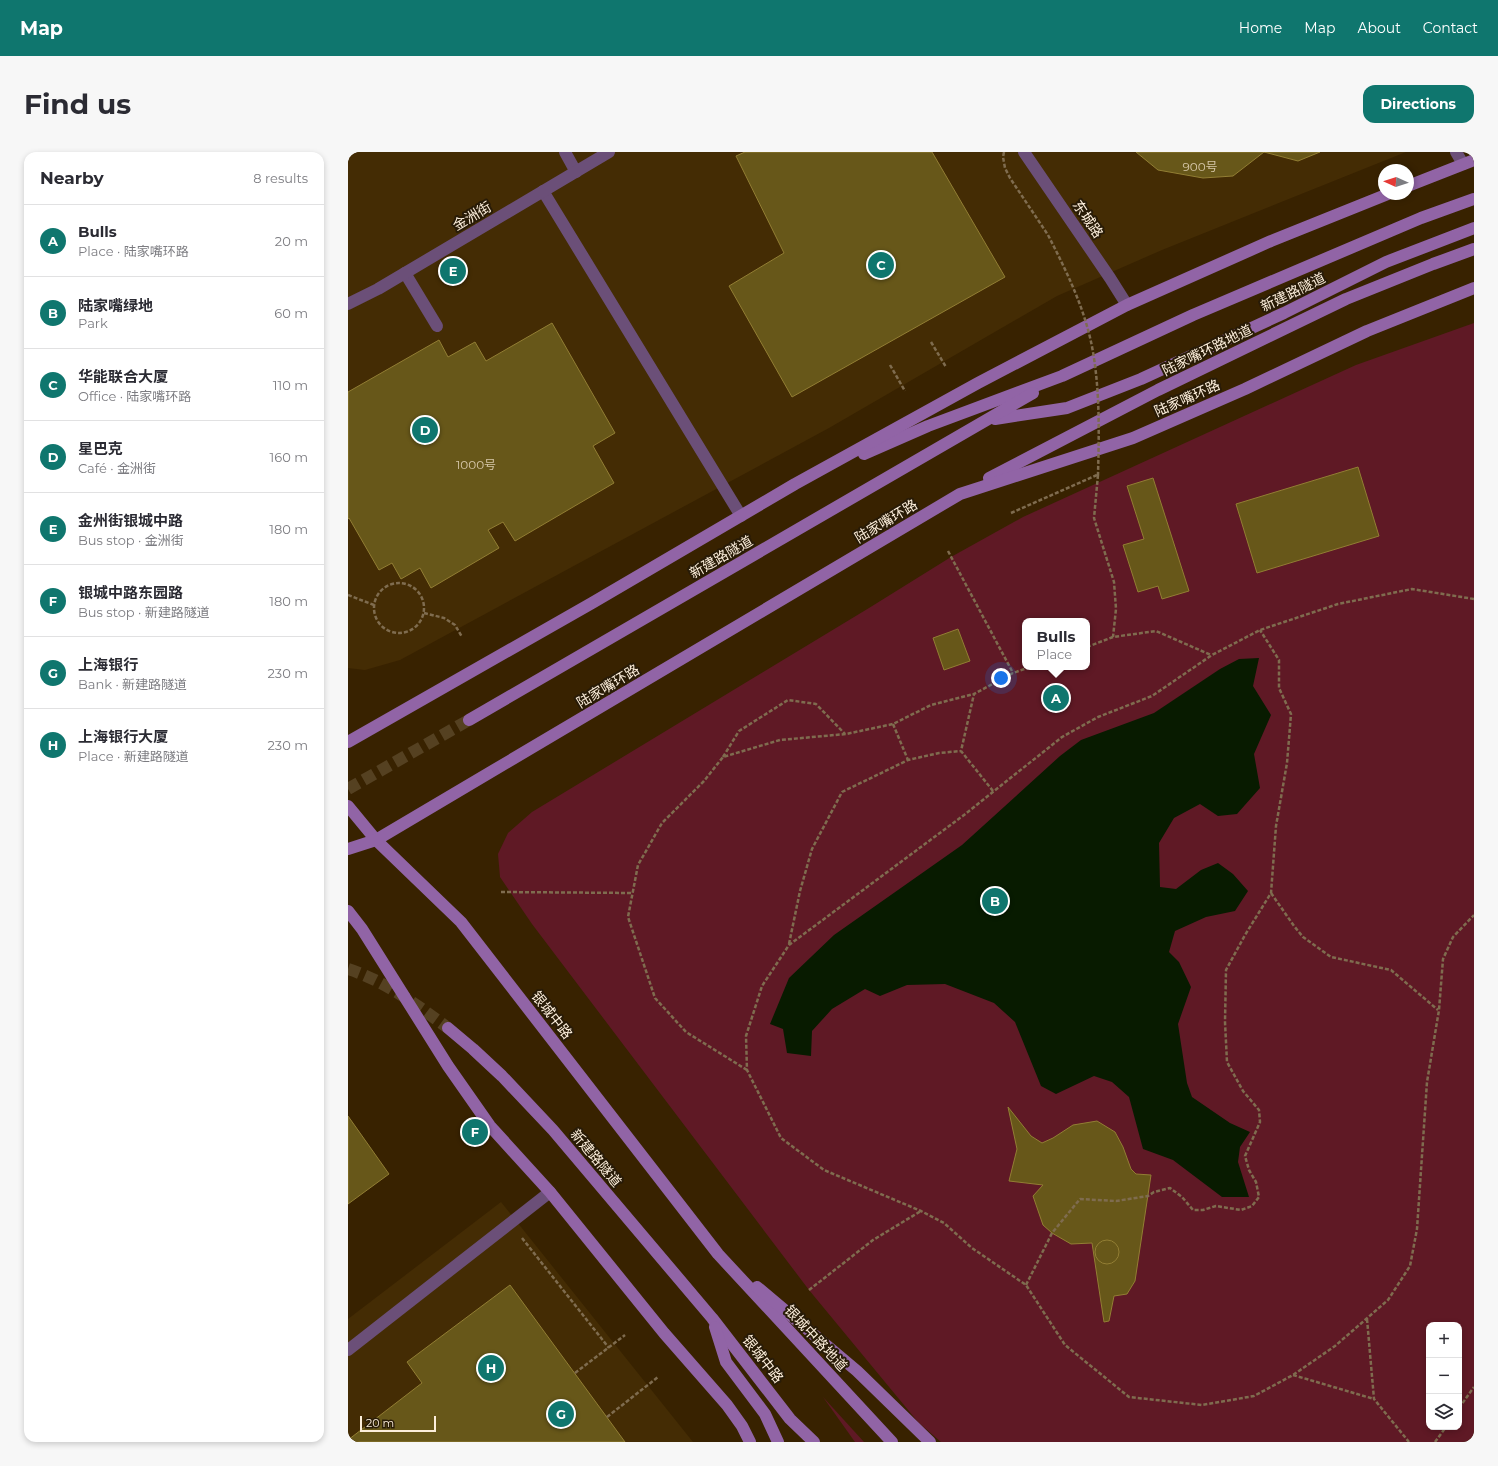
<!DOCTYPE html>
<html lang="en">
<head>
<meta charset="utf-8">
<style>
	body { margin:0; font-family:Montserrat,"Noto Sans SC",sans-serif; background:#f7f7f7; color:#2b2b33 }
	.controls { position:absolute; right:12px; bottom:12px; display:grid; overflow:hidden; border-radius:8px; box-shadow:0 2px 6px #0003 }
	.controls button { width:36px; height:36px; display:grid; place-items:center; padding:0; border:0; border-bottom:1px solid #e1e1e2; background:#fff; color:#2b2b33; font:20px sans-serif }
	.compass { position:absolute; left:1030px; top:12px; width:36px; height:36px; border-radius:50%; background:#fff; box-shadow:0 2px 6px #0003; rotate:273deg }
	.scale { position:absolute; left:12px; bottom:10px; width:76px; box-sizing:border-box; padding-left:4px; border:2px solid #fceedb; border-top:0; font-size:11px; line-height:14px; white-space:nowrap; color:#fceedb; -webkit-text-stroke:3px #281b07; paint-order:stroke }
	.you { position:absolute; left:653px; top:526px; width:14px; height:14px; margin:-10px; border:3px solid #fff; border-radius:50%; background:#1a73e8; box-shadow:0 0 0 6px #1a73e833 }
	.badge { display:grid; place-items:center; width:26px; height:26px; border-radius:50%; background:#0f766e; color:#fff; font-size:13px; font-weight:700 }
	.pin { position:absolute; translate:-50% -50%; border:2px solid #fff; box-shadow:0 1px 4px #0006 }
	.popup { position:absolute; left:674px; top:466px; width:68px; height:52px; box-sizing:border-box; display:grid; place-content:center; border-radius:8px; background:#fff; filter:drop-shadow(0 1px 3px #0005); font-size:13px; white-space:nowrap; color:#7c7c81 }
	.popup b { font-size:15px; color:#2b2b33 }
	.popup::after { content:''; position:absolute; left:50%; top:100%; margin-left:-8px; border:8px solid transparent; border-top-color:#fff }
	.list { margin:0; padding:0; list-style:none }
	h2 { display:flex; justify-content:space-between; align-items:center; height:52px; margin:0; padding:0 16px; font-size:17px }
	h2 small { font-size:13px; font-weight:400; color:#7c7c81 }
	.list li { display:grid; grid-template-columns:26px 1fr auto; gap:12px; align-items:center; box-sizing:border-box; height:72px; padding:0 16px; border-top:1px solid #e1e1e2 }
	.list b { display:block; font-size:15px; white-space:nowrap }
	.list p { margin:0; font-size:13px; white-space:nowrap; color:#7c7c81 }
	.list em { font-size:13px; font-style:normal; color:#7c7c81 }
	.icon { flex:none; width:22px; height:22px; fill:none; stroke:currentColor; stroke-width:2; stroke-linecap:round; stroke-linejoin:round }
	.map { position:relative; flex:none; width:1126px; height:1290px; overflow:hidden; border-radius:12px }
	header { display:flex; align-items:center; gap:24px; box-sizing:border-box; height:56px; padding:0 20px; background:#0f766e; color:#fff }
	header strong { font-size:19px }
	nav { display:flex; gap:22px; margin-inline-start:auto; font-size:14px }
	.intro { display:flex; align-items:center; justify-content:space-between; box-sizing:border-box; height:96px; padding:0 24px }
	h1 { margin:0; font-size:28px }
	.button { padding:10px 18px; border-radius:12px; background:#0f766e; color:#fff; font-size:14px; font-weight:700 }
	main { display:flex; gap:24px; padding:0 24px }
	aside { flex:1; background:#fff; border-radius:12px; box-shadow:0 2px 6px #0003 }
	.map>svg:first-child { display:block }
	.built { fill:#442c04 }
	.green { fill:#5f1925; fill-rule:evenodd }
	.water { fill:#081b00 }
	.building { fill:#675719; stroke:#927e34 }
	.lines { fill:none; stroke-linecap:round; stroke-linejoin:round }
	.secondary-tunnel { stroke:#554121; stroke-width:12; stroke-dasharray:12 6; stroke-linecap:butt }
	.path { stroke:#7f6c4f; stroke-width:2.5; stroke-dasharray:4 2; stroke-linecap:butt }
	.lane { stroke:#6b4f78; stroke-width:12 }
	.street { stroke:#6b4f78; stroke-width:12 }
	.secondary { stroke:#9164a6; stroke-width:12 }
	.path-bridge { stroke:#7f6c4f; stroke-width:2.5; stroke-dasharray:4 2; stroke-linecap:butt }
	.labels { text-anchor:middle; dominant-baseline:central; stroke-width:4; stroke-linejoin:round; paint-order:stroke }
	.number-label { font-size:12px; fill:#d7c8aa }
	.street-label { font-size:14px; fill:#fceedb; stroke:#281b07 }
</style>
</head>
<body>
<header>
<strong>Map</strong>
<nav><a>Home</a><a>Map</a><a>About</a><a>Contact</a></nav>
</header>
<div class="intro"><h1>Find us</h1><a class="button">Directions</a></div>
<main>
<aside>
<h2>Nearby<small>8 results</small></h2>
<ul class="list">
<li><span class="badge">A</span><div><b>Bulls</b><p>Place · 陆家嘴环路</p></div><em>20 m</em></li>
<li><span class="badge">B</span><div><b>陆家嘴绿地</b><p>Park</p></div><em>60 m</em></li>
<li><span class="badge">C</span><div><b>华能联合大厦</b><p>Office · 陆家嘴环路</p></div><em>110 m</em></li>
<li><span class="badge">D</span><div><b>星巴克</b><p>Café · 金洲街</p></div><em>160 m</em></li>
<li><span class="badge">E</span><div><b>金州街银城中路</b><p>Bus stop · 金洲街</p></div><em>180 m</em></li>
<li><span class="badge">F</span><div><b>银城中路东园路</b><p>Bus stop · 新建路隧道</p></div><em>180 m</em></li>
<li><span class="badge">G</span><div><b>上海银行</b><p>Bank · 新建路隧道</p></div><em>230 m</em></li>
<li><span class="badge">H</span><div><b>上海银行大厦</b><p>Place · 新建路隧道</p></div><em>230 m</em></li>
</ul>
</aside>
<div class="map">
<svg width="1126" height="1290" viewBox="0 0 1126 1290">
	<rect width="100%" height="100%" fill="#382200"/>
	<g class="built">
		<polygon points="0,0 1058,0 814,98 709,144 481,276 52,508 17,518 0,516"/>
		<polygon points="153,1050 345,1290 0,1290 0,1167"/>
	</g>
	<g class="green">
		<path d="M1126 171V1290H593L570 1270 461 1138 184 772 152 725 150 702 160 681 184 660 521 456 603 405 675 365 1008 213ZM677 469H739V515H677ZM1081 1173H1111V1275H1081Z"/>
		<polygon points="475,1245 516,1290 507,1290"/>
	</g>
	<polygon class="water" points="911,506 905,534 923,563 906,602 912,636 889,662 870,664 852,652 826,666 811,691 812,735 828,737 853,718 870,711 885,722 900,739 887,759 858,765 827,779 821,800 831,810 843,835 830,872 839,931 844,945 882,971 902,980 892,995 890,1010 901,1045 874,1045 825,1008 795,997 781,945 764,930 746,924 708,942 693,934 667,870 646,851 597,832 559,833 532,844 517,837 484,857 464,879 463,904 439,901 435,877 422,872 441,826 486,783 614,693 712,604 733,588 806,561 872,517 891,507"/>
	<g class="building">
		<polygon points="397,0 584,0 657,125 444,245 381,134 436,101 388,4"/>
		<polygon points="788,0 972,0 950,9 916,0 885,24 855,26 810,18"/>
		<polygon points="204,171 267,281 245,294 266,331 167,389 155,370 140,378 151,396 83,436 72,416 53,427 44,411 31,418 1,366 0,367 0,240 91,188 100,205 127,190 138,209"/>
		<polygon points="1010,315 1031,384 909,421 888,352"/>
		<polygon points="805,326 841,439 814,447 810,434 790,440 775,393 796,387 779,334"/>
		<polygon points="610,477 622,509 596,518 585,486"/>
		<polygon points="660,955 683,984 694,991 705,986 725,973 749,969 767,980 775,995 783,1017 788,1022 803,1023 787,1129 779,1142 766,1144 761,1169 756,1170 744,1091 723,1092 704,1081 695,1073 685,1044 695,1033 661,1029 669,997"/>
		<polygon points="0,964 41,1022 0,1052"/>
		<circle cx="759" cy="1100" r="12"/>
		<polygon points="162,1133 277,1290 0,1290 0,1288 74,1231 59,1210"/>
	</g>
	<g class="lines">
		<g class="secondary-tunnel">
			<polyline points="0,637 121,568"/>
			<path d="M0 817C37 829 69 853 100 876"/>
		</g>
		<g class="path">
			<polyline points="656,0 655,5 657,16 662,26 700,83"/>
			<polyline points="583,190 598,215"/>
			<polyline points="542,213 557,239"/>
			<polyline points="750,323 746,366 766,430 768,457 765,485"/>
			<polyline points="663,361 749,323"/>
			<polyline points="600,399 665,521"/>
			<circle cx="51" cy="456" r="25"/>
			<polyline points="0,443 26,453"/>
			<polyline points="1126,447 1064,437 990,452 912,478 864,503 804,544 750,565 714,585 616,663 441,793 414,834 398,884 399,918 433,986 476,1018 573,1059 596,1071 624,1096 678,1133 717,1193 781,1245 854,1253 906,1244 945,1223 987,1194 1040,1148 1062,1114 1069,1077 1079,930 1091,858 1095,807 1105,785 1126,763"/>
			<polyline points="76,461 96,466 107,473 114,485"/>
			<polyline points="739,495 765,485 808,479 863,503"/>
			<polyline points="545,572 560,608"/>
			<polyline points="375,605 391,579 440,548 468,552 497,582"/>
			<polyline points="645,639 613,599 626,542 665,521 682,515"/>
			<polyline points="153,740 285,741"/>
			<polyline points="923,741 946,774 955,785 983,805 1043,818 1090,858"/>
			<polyline points="441,792 452,739 464,697 494,640 560,608 591,601 613,599"/>
			<polyline points="399,918 338,880 307,846 280,765 290,713 314,671 356,629 375,605 432,588 498,582 545,572 583,553 626,542"/>
			<polyline points="174,1086 261,1196"/>
			<polyline points="678,1133 704,1081 732,1047 768,1049 800,1044 806,1040 822,1036 834,1045 845,1058 855,1058 868,1054 893,1058 904,1054 911,1045 908,1030 901,1018 897,1004 912,970 911,958 895,939 879,910 877,870 878,818 897,783 923,741 928,674 939,611 943,562 931,536 931,508 912,478"/>
			<polyline points="461,1138 525,1088 573,1059"/>
			<polyline points="1019,1167 1026,1247 1061,1290"/>
			<polyline points="227,1221 277,1183"/>
			<polyline points="945,1223 1026,1247"/>
			<polyline points="1111,1256 1126,1235"/>
			<polyline points="259,1265 310,1225"/>
			<polyline points="1087,1290 1098,1275"/>
		</g>
		<g class="lane">
			<polyline points="217,0 228,20"/>
			<polyline points="195,39 393,364"/>
			<polyline points="57,121 89,174"/>
			<polyline points="0,1198 202,1040"/>
		</g>
		<g class="street">
			<polyline points="676,0 762,126 779,153"/>
			<polyline points="1108,0 1115,12"/>
			<polyline points="0,152 30,137 261,0"/>
		</g>
		<g class="secondary">
			<polyline points="1060,34 1126,8"/>
			<polyline points="647,267 719,256 793,227 936,161 1038,110 1126,76"/>
			<polyline points="516,302 580,274 714,224 845,163 1073,66 1126,47"/>
			<polyline points="641,326 810,238 998,147 1085,112 1126,97"/>
			<polyline points="121,568 685,241"/>
			<polyline points="0,590 244,451 447,332 630,231 779,153 923,89 1040,42"/>
			<polyline points="0,654 28,688 113,770 370,1102 544,1290"/>
			<polyline points="0,697 28,688 612,342 785,286 897,237 1019,179 1126,136"/>
			<polyline points="0,759 14,777 100,914 142,974 202,1040 316,1181 379,1253 394,1274 402,1290"/>
			<polyline points="100,876 125,897 154,924 205,978 364,1166 442,1267 466,1290"/>
			<polyline points="409,1135 509,1219 582,1290"/>
			<polyline points="367,1175 378,1210 417,1262 430,1290"/>
		</g>
		<path class="path-bridge" d="M700 83C719 120 738 159 745 200 752 241 751 282 750 323"/>
	</g>
	<g class="labels">
		<g class="number-label">
			<text x="852" y="14">900号</text>
			<text x="128" y="312">1000号</text>
		</g>
		<g class="street-label">
			<text transform="translate(124 64) rotate(-31)">金洲街</text>
			<text transform="translate(740 67) rotate(56)">东城路</text>
			<text transform="translate(945 140) rotate(-26)">新建路隧道</text>
			<text transform="translate(859 198) rotate(-26)">陆家嘴环路地道</text>
			<text transform="translate(839 246) rotate(-24)">陆家嘴环路</text>
			<text transform="translate(538 369) rotate(-31)">陆家嘴环路</text>
			<text transform="translate(373 405) rotate(-30)">新建路隧道</text>
			<text transform="translate(260 534) rotate(-31)">陆家嘴环路</text>
			<text transform="translate(204 863) rotate(52)">银城中路</text>
			<text transform="translate(248 1006) rotate(50)">新建路隧道</text>
			<text transform="translate(468 1186) rotate(47)">银城中路地道</text>
			<text transform="translate(415 1207) rotate(52)">银城中路</text>
		</g>
	</g>
</svg>
<div class="controls">
<button>+</button>
<button>−</button>
<button><svg class="icon" aria-label="layers" viewBox="0 0 24 24"><path d="M12 4l9 5-9 5-9-5zM3 14l9 5 9-5"/></svg></button>
</div>
<svg class="compass" viewBox="-18 -18 36 36"><path d="M0-13l5 13h-10z" fill="#e53935"/><path d="M0 13l5-13h-10z" fill="#7c7c81"/></svg>
<div class="scale">20 m</div>
<div class="you"></div>
<div class="pin badge" style="left:708px;top:546px">A</div>
<div class="popup"><b>Bulls</b>Place</div>
<div class="pin badge" style="left:647px;top:749px">B</div>
<div class="pin badge" style="left:533px;top:113px">C</div>
<div class="pin badge" style="left:77px;top:278px">D</div>
<div class="pin badge" style="left:105px;top:119px">E</div>
<div class="pin badge" style="left:127px;top:980px">F</div>
<div class="pin badge" style="left:213px;top:1262px">G</div>
<div class="pin badge" style="left:143px;top:1216px">H</div>
</div>
</main>
</body>
</html>
